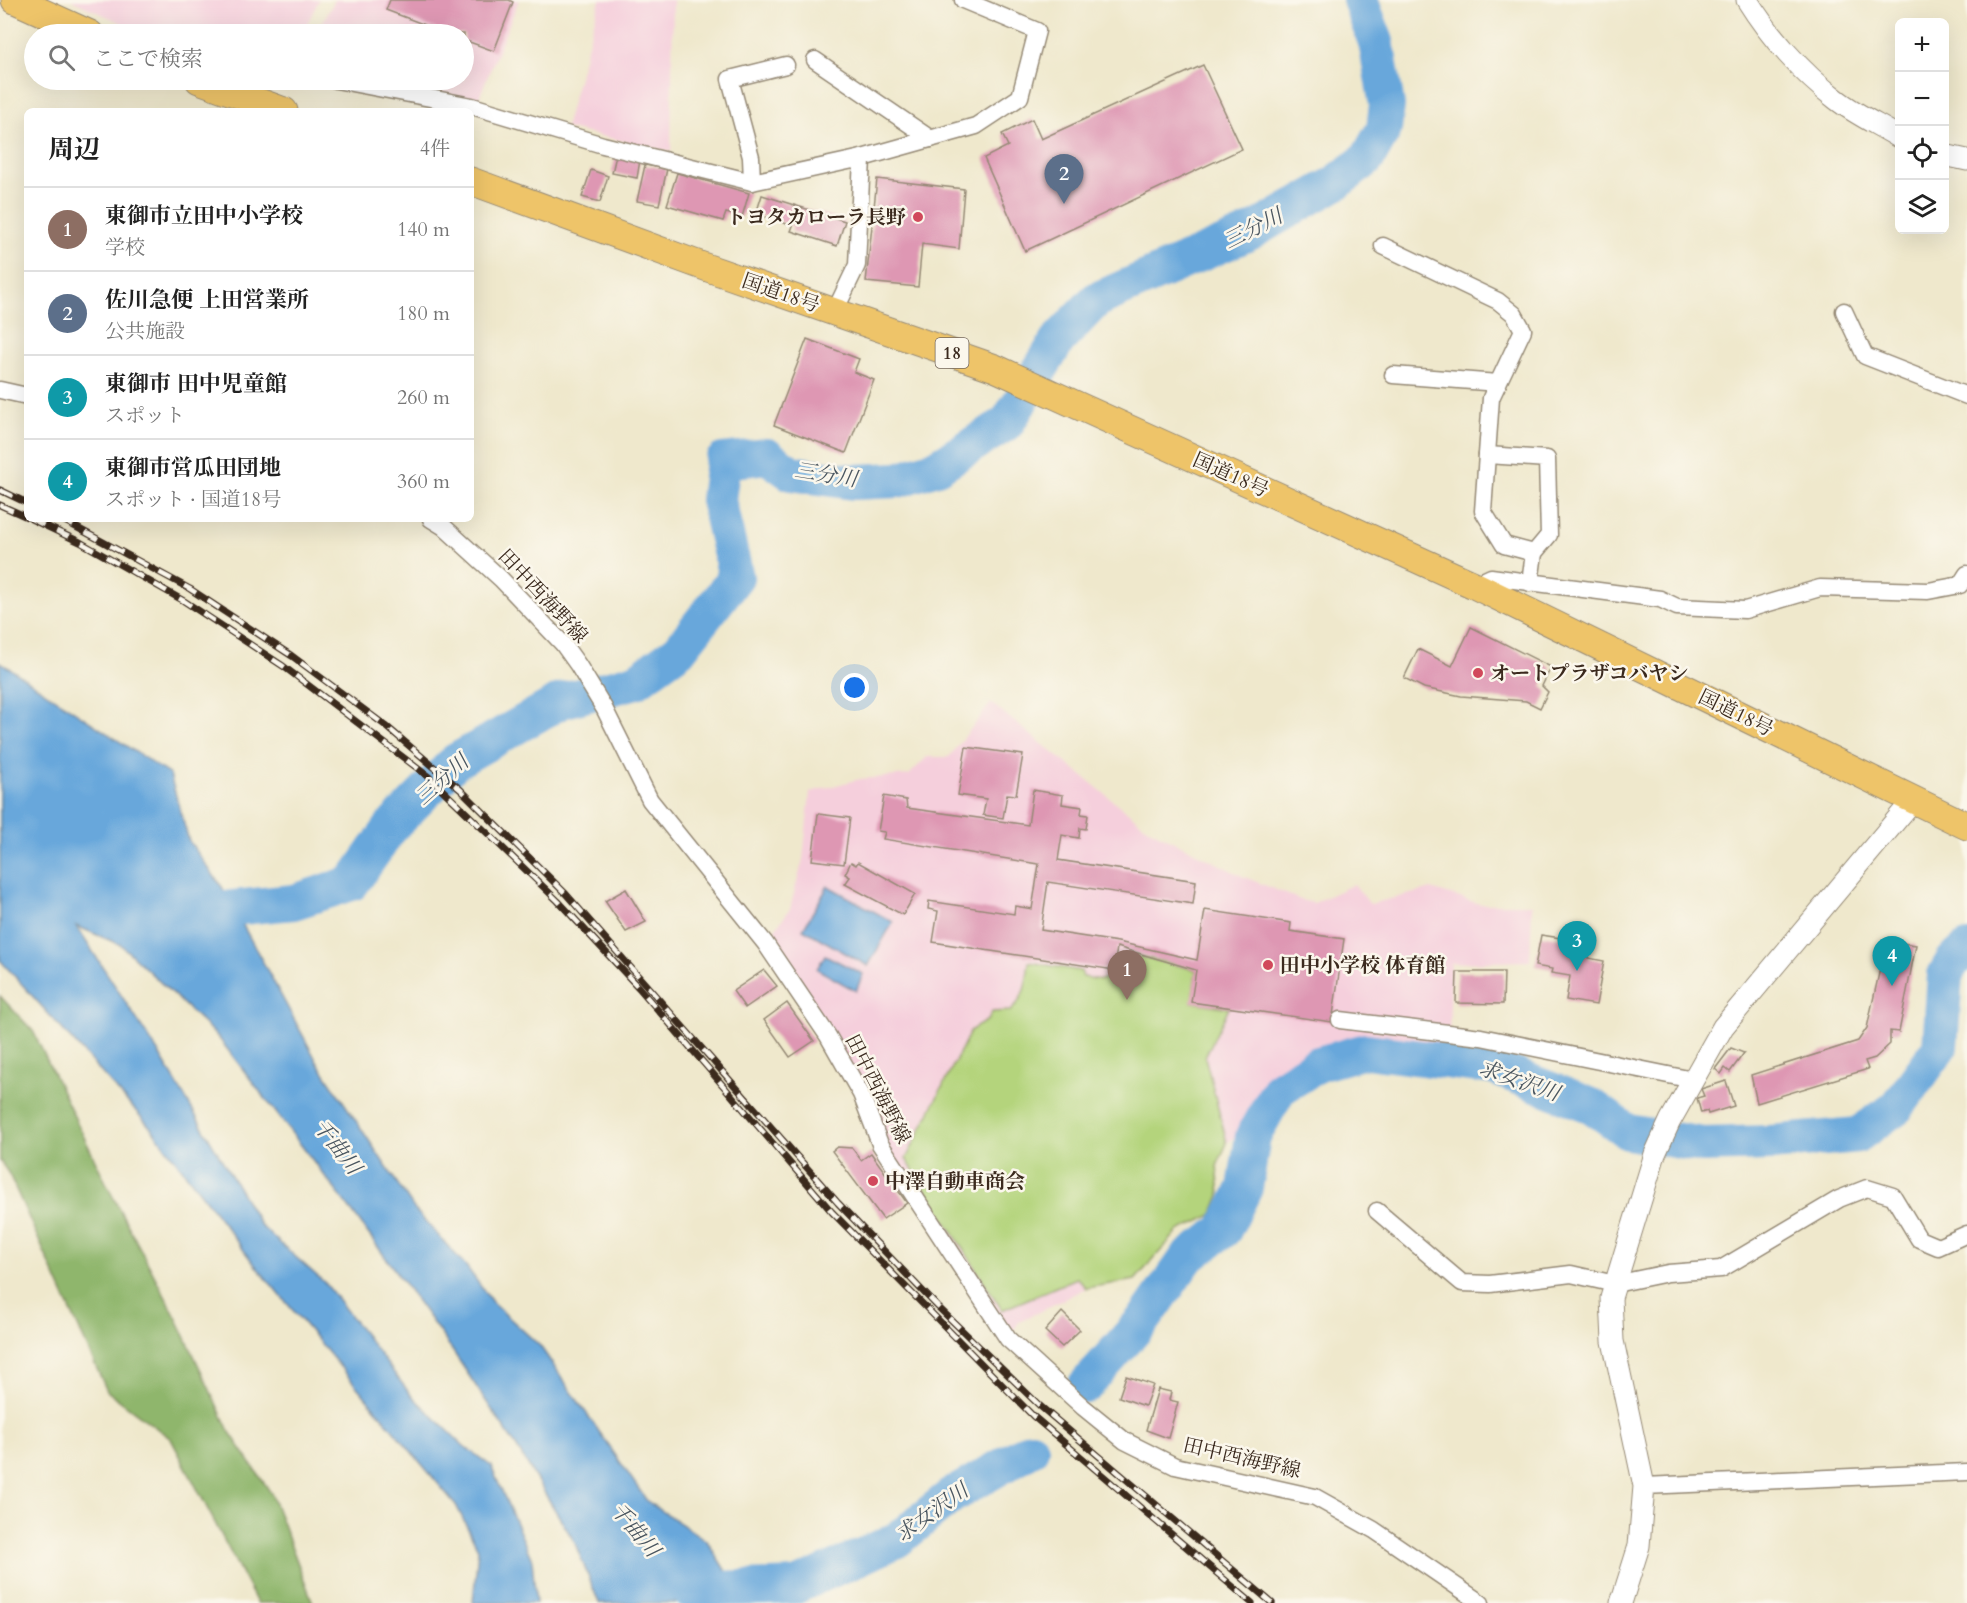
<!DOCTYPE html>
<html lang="ja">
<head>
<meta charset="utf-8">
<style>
	body { margin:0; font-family:Cardo,"Noto Serif JP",serif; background:#f6f6f6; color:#222 }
	.controls { position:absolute; right:18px; top:18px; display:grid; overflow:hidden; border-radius:9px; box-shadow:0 6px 24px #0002 }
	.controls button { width:54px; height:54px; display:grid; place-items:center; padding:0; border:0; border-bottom:2px solid #e0e0e0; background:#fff; color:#222; font:30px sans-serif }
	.you { position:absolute; left:855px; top:688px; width:21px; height:21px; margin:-15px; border:4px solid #fff; border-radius:50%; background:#1a73e8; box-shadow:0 0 0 9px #1a73e833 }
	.badge { display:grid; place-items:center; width:39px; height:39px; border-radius:50%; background:#d93025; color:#fff; font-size:20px; font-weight:700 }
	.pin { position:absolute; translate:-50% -50px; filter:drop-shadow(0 2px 3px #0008) }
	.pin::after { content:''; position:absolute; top:32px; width:21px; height:18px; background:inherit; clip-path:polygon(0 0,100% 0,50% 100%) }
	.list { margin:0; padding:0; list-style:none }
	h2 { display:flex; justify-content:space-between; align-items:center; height:78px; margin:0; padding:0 24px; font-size:26px }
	h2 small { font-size:20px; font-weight:400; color:#767676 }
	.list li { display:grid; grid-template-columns:39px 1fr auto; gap:18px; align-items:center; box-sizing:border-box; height:84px; padding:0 24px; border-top:2px solid #e0e0e0 }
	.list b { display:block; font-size:22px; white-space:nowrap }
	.list p { margin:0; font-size:20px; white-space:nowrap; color:#767676 }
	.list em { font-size:20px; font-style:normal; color:#767676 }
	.icon { flex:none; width:33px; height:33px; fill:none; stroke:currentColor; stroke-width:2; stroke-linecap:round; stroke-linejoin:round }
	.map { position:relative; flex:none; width:1967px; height:1603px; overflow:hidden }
	.search { position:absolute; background:#fff; box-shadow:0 6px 24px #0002; left:24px; top:24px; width:450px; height:66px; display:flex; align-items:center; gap:15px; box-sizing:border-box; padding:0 21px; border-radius:33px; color:#767676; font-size:22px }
	.panel { position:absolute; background:#fff; box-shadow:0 6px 24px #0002; left:24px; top:108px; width:450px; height:414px; border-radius:9px }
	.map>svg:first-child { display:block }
	.built { fill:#f5cfdc }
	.green { fill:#b4d47c; stroke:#787f4d; stroke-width:1.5 }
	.forest { fill:#8fb66c; stroke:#657045; stroke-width:1.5 }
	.water { fill:#67a7db; stroke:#51687c; stroke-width:1.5 }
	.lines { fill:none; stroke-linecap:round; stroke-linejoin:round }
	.river { stroke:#67a7db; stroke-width:36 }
	.building { fill:#de97b3 }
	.minor-casing { stroke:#958975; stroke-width:19 }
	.tertiary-casing { stroke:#958975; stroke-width:23 }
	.trunk-casing { stroke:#958975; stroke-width:29 }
	.minor { stroke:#fff; stroke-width:16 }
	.tertiary { stroke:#fff; stroke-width:21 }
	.trunk { stroke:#eec469; stroke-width:27 }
	.rail-casing { stroke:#3b2a1e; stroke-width:7 }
	.rail { stroke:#fbf7ec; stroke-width:4.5; stroke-dasharray:14; stroke-linecap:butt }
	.poi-dot { fill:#d1495b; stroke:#fbf7ec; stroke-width:2 }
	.labels { text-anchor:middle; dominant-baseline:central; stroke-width:5; stroke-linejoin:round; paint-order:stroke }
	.shield { fill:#fbf7ec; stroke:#75685c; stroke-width:1.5 }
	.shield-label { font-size:18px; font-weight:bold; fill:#3b2a1e }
	.poi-label { font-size:20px; font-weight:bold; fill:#3b2a1e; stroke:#fbf7ec; text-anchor:start }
	.street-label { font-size:20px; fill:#3b2a1e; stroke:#fbf7ec }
	.water-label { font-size:21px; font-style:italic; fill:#4a5660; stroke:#fbf7ec }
</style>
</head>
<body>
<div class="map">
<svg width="1967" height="1603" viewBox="0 0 1967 1603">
	<rect width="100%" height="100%" fill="#fbf7ec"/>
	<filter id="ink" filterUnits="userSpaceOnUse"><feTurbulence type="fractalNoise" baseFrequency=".0167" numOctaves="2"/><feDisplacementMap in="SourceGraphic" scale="12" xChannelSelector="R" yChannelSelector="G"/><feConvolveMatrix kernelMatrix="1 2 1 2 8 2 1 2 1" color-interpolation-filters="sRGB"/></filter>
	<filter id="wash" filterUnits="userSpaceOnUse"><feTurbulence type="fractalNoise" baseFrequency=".008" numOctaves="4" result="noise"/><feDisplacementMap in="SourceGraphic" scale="24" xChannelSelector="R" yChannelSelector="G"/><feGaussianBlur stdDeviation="1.35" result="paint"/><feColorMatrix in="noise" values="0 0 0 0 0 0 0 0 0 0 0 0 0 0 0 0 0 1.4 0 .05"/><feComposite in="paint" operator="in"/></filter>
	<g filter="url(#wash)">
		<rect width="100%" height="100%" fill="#efe8cc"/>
		<g class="built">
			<polygon points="71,0 319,0 302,34 146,34"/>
			<polygon points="335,0 519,0 478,100 363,80 464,80 464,34 316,34"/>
			<polygon points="600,0 673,0 671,152 565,128"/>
			<polygon points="991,703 1149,829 1242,876 1301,900 1314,903 1354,884 1370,904 1431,889 1480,904 1532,904 1530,961 1451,963 1449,1047 1369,1037 1321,1049 1281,1074 1246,1130 1227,1143 1217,1166 1220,1195 1212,1215 1178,1231 1135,1280 1086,1288 1019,1322 1008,1339 880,1144 861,1094 765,943 790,909 803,859 810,792 860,779 909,775 927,757 949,757"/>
		</g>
		<path class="green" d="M1131 954 1196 970 1192 1002 1229 1008 1205 1057 1227 1143 1217 1166 1220 1195 1212 1215 1178 1231 1135 1280 1086 1288 1077 1278 1002 1310 906 1159 971 1030 988 1020 992 1012 1011 1011C1025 997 1027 981 1029 962L1081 971 1083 977 1101 980 1116 971H1124Z"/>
		<polygon class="forest" points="0,996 33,1031 111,1193 178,1321 229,1431 271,1493 313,1603 257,1603 171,1439 107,1391 9,1174 0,1161"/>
		<g class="water">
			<polygon points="0,662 170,775 189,841 222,887 319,1065 415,1210 466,1266 492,1302 540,1346 647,1501 707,1541 746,1603 599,1603 574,1541 516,1446 446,1341 354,1214 218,1037 121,945 76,926 160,1055 261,1226 326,1284 411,1395 464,1446 491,1466 532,1560 536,1603 473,1603 478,1549 456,1505 255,1265 152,1129 0,960"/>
			<polygon points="828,886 893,922 868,966 803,929"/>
			<polygon points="825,955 863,974 856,991 817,969"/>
		</g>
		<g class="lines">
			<g class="river">
				<polyline points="191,912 294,902 352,883 392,826 456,761 561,701 636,681 679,650 736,577 718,500 723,461 767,456 791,473 853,482 898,480 937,467 1007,423 1058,340 1096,300 1251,232 1336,183 1367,159 1384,129 1387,105 1376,42 1360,0"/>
				<polyline points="1085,1386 1145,1318 1187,1258 1224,1230 1245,1188 1253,1136 1279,1089 1318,1064 1366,1051 1493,1067 1592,1106 1628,1132 1703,1145 1770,1143 1858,1135 1897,1107 1940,1047 1945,975 1953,961 1967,949"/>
				<polyline points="689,1590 796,1586 897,1540 951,1496 1031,1449"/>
			</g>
		</g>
		<g id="blocks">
			<g class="building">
				<polygon points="390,0 509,0 513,2 494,51 464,40 464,34 449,34 386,10"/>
				<polygon points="1203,65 1242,149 1025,251 984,158 1008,146 1002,134 1032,119 1041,139"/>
				<polygon points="616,155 640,160 637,178 612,173"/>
				<polygon points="645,165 667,169 659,205 637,201"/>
				<polygon points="591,170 608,176 600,202 582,197"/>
				<polygon points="677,173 749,193 742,217 726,213 723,221 667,205"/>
				<polygon points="877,179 964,189 959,249 922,244 918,287 866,282"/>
				<polygon points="762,195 845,221 837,246 791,231 793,226 756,214"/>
				<polygon points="807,339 859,359 854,372 874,380 846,453 774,425"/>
				<polygon points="1471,627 1551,667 1542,686 1548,692 1540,708 1526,701 1461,696 1424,688 1404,678 1418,649 1452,666"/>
				<polygon points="966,747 1023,755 1016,795 1007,794 1003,818 983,815 986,799 958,795"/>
				<polygon points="1033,790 1063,795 1062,804 1082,807 1081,814 1088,815 1086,829 1080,828 1079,838 1062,835 1058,860 1196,881 1193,904 1048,882 1041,930 1118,942 1197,960 1205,910 1291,923 1290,931 1344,939 1332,1022 1191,1002 1196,970 1117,947 1114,970 933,942 938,911 928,909 929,901 1014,914 1015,906 1032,909 1039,864 883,839 885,832 878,831 884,796 906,800 907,808 1028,825"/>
				<polygon points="818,814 850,818 844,864 812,860"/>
				<polygon points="851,862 856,865 858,862 915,894 903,915 845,884 850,877 845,874"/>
				<polygon points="626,889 646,922 626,932 605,901"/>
				<polygon points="1541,935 1567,939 1566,948 1575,950 1576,941 1590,942 1588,958 1604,961 1596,1005 1566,1000 1570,976 1551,973 1552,969 1535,966"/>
				<polygon points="1886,941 1916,945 1899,1032 1890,1031 1890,1044 1875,1058 1865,1061 1868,1069 1757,1103 1751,1075 1858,1041 1867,1028"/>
				<polygon points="764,970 777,986 745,1008 733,991"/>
				<polygon points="1457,972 1504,972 1503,1004 1456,1003"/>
				<polygon points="787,1003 814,1041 790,1057 764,1020"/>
				<polygon points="1731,1048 1744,1053 1730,1072 1725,1068 1721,1074 1715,1069"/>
				<polygon points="1726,1081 1734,1106 1708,1114 1707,1111 1701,1113 1697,1098 1704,1096 1701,1089"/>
				<polygon points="837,1147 852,1148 861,1160 871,1153 907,1203 883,1219 832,1151"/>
				<polygon points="1062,1312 1080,1330 1062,1347 1045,1331"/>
				<polygon points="1126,1376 1153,1385 1145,1406 1119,1397"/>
				<polygon points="1158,1389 1171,1392 1169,1400 1178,1402 1168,1438 1146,1430"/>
			</g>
		</g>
	</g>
	<g filter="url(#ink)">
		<use href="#blocks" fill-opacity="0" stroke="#958975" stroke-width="1.5"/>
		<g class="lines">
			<g class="minor-casing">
				<g id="minor">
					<polyline points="815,60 931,139"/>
					<polyline points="336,80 472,106 603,145 752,182 862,158 976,126 1020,97 1037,31 963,0"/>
					<polyline points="752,182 751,157 730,79 786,65"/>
					<polyline points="1383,246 1498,301 1514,314 1523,330 1491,398 1483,511 1504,545 1534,553 1530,583"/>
					<polyline points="835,311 857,265 862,158"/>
					<polyline points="1844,311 1865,356 1967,396"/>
					<polyline points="1393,375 1498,383"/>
					<polyline points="0,390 27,396"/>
					<polyline points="1487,455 1547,459 1549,535 1534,553"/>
					<polyline points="431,519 444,527 501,579 563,644 578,665 604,708 650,800 765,943 828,1036 861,1094 880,1144 1008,1339 1083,1407 1125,1441 1175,1466 1315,1497 1374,1530 1481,1603"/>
					<polyline points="1474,585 1491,577 1660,599 1677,607 1745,610 1820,588 1928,591 1960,585 1967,574"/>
					<polyline points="1340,1020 1481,1037 1693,1080"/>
					<polyline points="1377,1211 1462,1283 1490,1284 1571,1274 1615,1284 1668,1273 1721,1269 1839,1199 1867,1188 1893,1196 1919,1239 1938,1247 1967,1234"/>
					<polyline points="1644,1486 1967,1472"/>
				</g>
			</g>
			<g class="tertiary-casing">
				<g id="tertiary">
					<path d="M1747 0C1770 37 1802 73 1836 99 1855 114 1879 125 1900 138"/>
					<polyline points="1944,155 1967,160"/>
					<polyline points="1621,1603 1639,1546 1644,1486 1613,1341 1611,1298 1655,1154 1670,1121 1723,1027 1914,799"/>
				</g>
			</g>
			<g class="trunk-casing">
				<g id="trunk">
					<polyline points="15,0 90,34"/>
					<polyline points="199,80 284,111"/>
					<polyline points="471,181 708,268 995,368 1474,585 1967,826"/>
				</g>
			</g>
			<use href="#minor" class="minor"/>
			<use href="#tertiary" class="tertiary"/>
			<use href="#trunk" class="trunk"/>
			<g class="rail-casing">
				<g id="rail">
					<polyline points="0,490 27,503"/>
					<polyline points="0,505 27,517"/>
					<polyline points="31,519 80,542 184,601 283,666 429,777 558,901 639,988 832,1212 1033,1416 1252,1603"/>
					<polyline points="61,519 190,589 292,656 386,726 461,790 566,894 838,1203 938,1307 1040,1406 1272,1603"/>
				</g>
			</g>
			<use href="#rail" class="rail"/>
		</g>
	</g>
	<g class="poi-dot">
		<circle cx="918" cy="217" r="6"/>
		<circle cx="1478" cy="673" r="6"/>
		<circle cx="1268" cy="965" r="6"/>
		<circle cx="873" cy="1181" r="6"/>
	</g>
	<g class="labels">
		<rect class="shield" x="935.5" y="338" width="33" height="30" rx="4.5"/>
		<g class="shield-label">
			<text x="952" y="353">18</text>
		</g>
		<g class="poi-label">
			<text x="906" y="217" text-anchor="end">トヨタカローラ長野</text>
			<text x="1490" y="673">オートプラザコバヤシ</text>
			<text x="1280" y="965">田中小学校 体育館</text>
			<text x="885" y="1181">中澤自動車商会</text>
		</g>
		<g class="street-label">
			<text transform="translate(781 293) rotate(19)">国道18号</text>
			<text transform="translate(1231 475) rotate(24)">国道18号</text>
			<text transform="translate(543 596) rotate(47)">田中西海野線</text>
			<text transform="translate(1736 713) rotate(26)">国道18号</text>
			<text transform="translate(878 1089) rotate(63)">田中西海野線</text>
			<text transform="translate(1242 1458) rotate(13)">田中西海野線</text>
		</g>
		<g class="water-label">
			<text transform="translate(1253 229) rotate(-27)">三分川</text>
			<text transform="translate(826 475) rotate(9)">三分川</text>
			<text transform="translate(442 780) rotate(-42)">三分川</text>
			<text transform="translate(1519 1081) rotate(19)">求女沢川</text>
			<text transform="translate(337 1147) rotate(52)">千曲川</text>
			<text transform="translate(932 1513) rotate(-36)">求女沢川</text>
			<text transform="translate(635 1530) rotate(50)">千曲川</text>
		</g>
	</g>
</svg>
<div class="controls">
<button>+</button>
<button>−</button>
<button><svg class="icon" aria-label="locate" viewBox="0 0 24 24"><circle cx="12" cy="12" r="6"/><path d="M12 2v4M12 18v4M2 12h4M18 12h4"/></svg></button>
<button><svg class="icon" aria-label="layers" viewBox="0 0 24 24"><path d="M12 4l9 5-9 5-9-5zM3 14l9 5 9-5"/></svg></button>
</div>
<div class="you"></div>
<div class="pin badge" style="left:1127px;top:1000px;background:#8d6e63">1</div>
<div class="pin badge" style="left:1064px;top:204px;background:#5c6f8a">2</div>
<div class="pin badge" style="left:1577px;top:971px;background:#0f9aa8">3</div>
<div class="pin badge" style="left:1892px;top:986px;background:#0f9aa8">4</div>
<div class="search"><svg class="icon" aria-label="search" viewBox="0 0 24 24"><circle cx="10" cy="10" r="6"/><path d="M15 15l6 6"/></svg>ここで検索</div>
<section class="panel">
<h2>周辺<small>4件</small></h2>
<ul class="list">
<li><span class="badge" style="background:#8d6e63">1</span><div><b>東御市立田中小学校</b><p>学校</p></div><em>140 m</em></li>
<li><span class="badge" style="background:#5c6f8a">2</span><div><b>佐川急便 上田営業所</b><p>公共施設</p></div><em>180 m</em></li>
<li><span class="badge" style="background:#0f9aa8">3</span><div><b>東御市 田中児童館</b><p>スポット</p></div><em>260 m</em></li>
<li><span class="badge" style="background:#0f9aa8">4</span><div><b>東御市営瓜田団地</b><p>スポット · 国道18号</p></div><em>360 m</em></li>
</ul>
</section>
</div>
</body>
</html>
